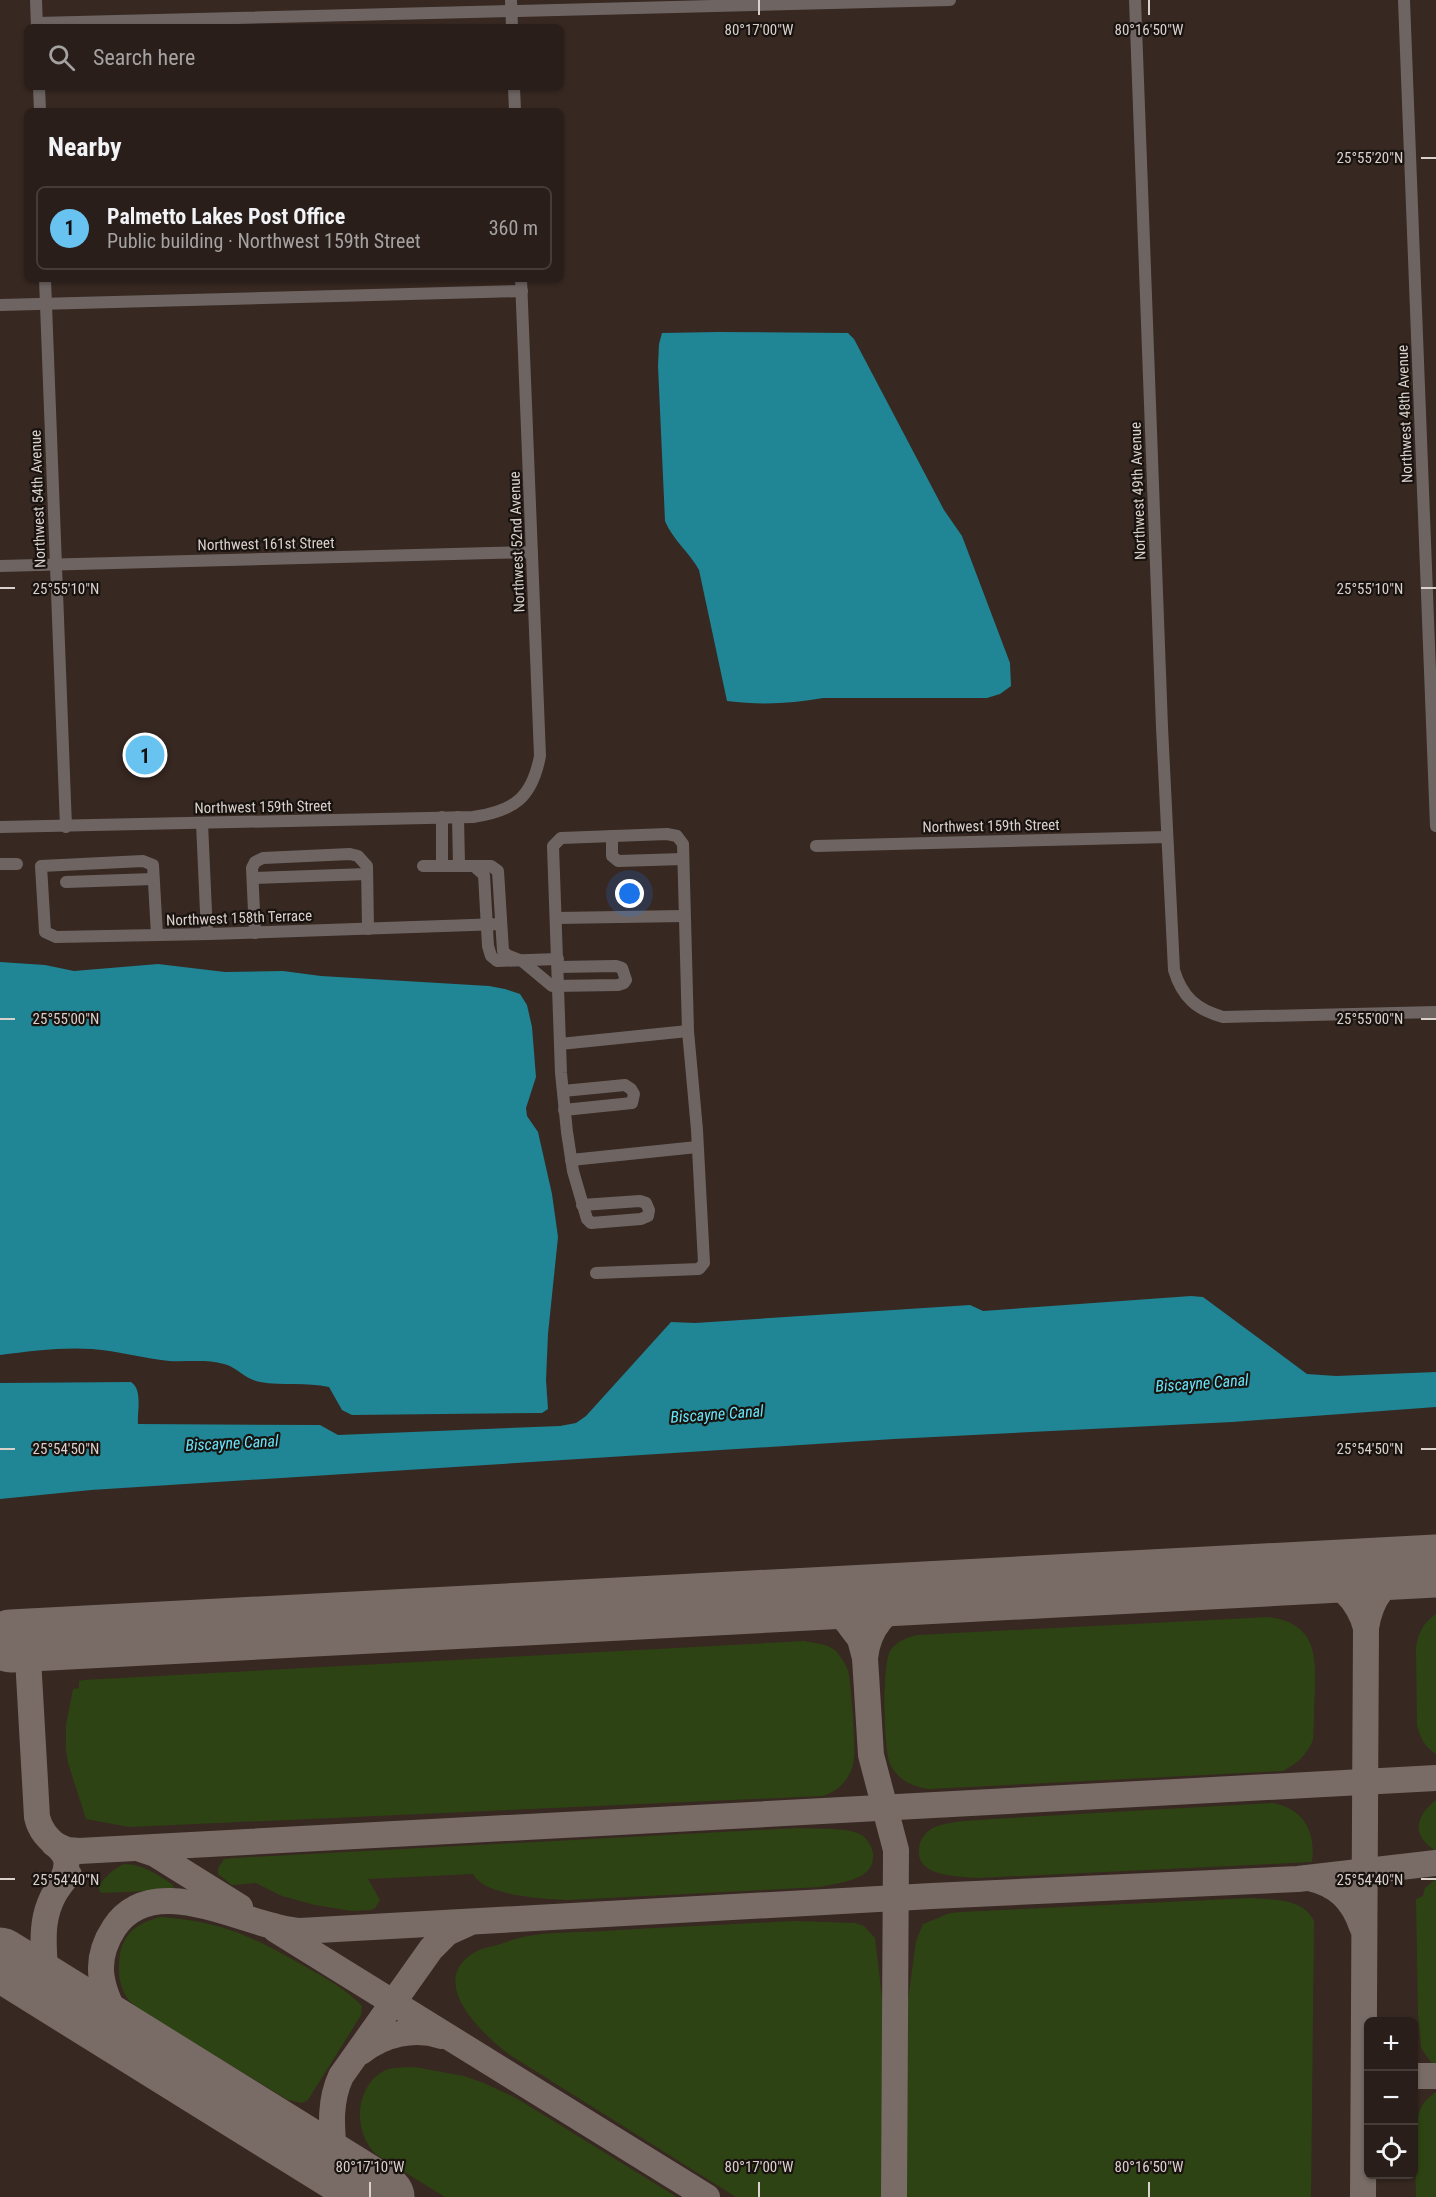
<!DOCTYPE html>
<html lang="en">
<head>
<meta charset="utf-8">
<style>
	body { margin:0; font-family:"Roboto Condensed",sans-serif; background:#312722; color:#f1f3f6 }
	.controls { position:absolute; right:18px; bottom:18px; display:grid; overflow:hidden; border-radius:9px; box-shadow:0 2px 4px #0004 }
	.controls button { width:54px; height:54px; display:grid; place-items:center; padding:0; border:0; border-bottom:2px solid #453c38; background:#291e19; color:#f1f3f6; font:30px sans-serif }
	.you { position:absolute; left:630px; top:894px; width:21px; height:21px; margin:-15px; border:4px solid #fff; border-radius:50%; background:#1a73e8; box-shadow:0 0 0 9px #1a73e833 }
	.badge { display:grid; place-items:center; width:39px; height:39px; border-radius:50%; background:#69c3f1; color:#111; font-size:20px; font-weight:700 }
	.pin { position:absolute; translate:-50% -50%; border:3px solid #fff; box-shadow:0 2px 6px #0006 }
	.list { margin:0; padding:0; list-style:none }
	h2 { display:flex; justify-content:space-between; align-items:center; height:78px; margin:0; padding:0 24px; font-size:26px }
	h2 small { font-size:20px; font-weight:400; color:#a5a2a2 }
	.list li { display:grid; grid-template-columns:39px 1fr auto; gap:18px; align-items:center; box-sizing:border-box; height:84px; margin:0 12px 12px; padding:0 12px; border:2px solid #453c38; border-radius:9px }
	.list b { display:block; font-size:22px; white-space:nowrap }
	.list p { margin:0; font-size:20px; white-space:nowrap; color:#a5a2a2 }
	.list em { font-size:20px; font-style:normal; color:#a5a2a2 }
	.icon { flex:none; width:33px; height:33px; fill:none; stroke:currentColor; stroke-width:2; stroke-linecap:round; stroke-linejoin:round }
	.map { position:relative; flex:none; width:1436px; height:2197px; overflow:hidden }
	.search { position:absolute; background:#291e19; box-shadow:0 2px 4px #0004; left:24px; top:24px; width:540px; height:66px; display:flex; align-items:center; gap:15px; box-sizing:border-box; padding:0 21px; border-radius:9px; color:#a5a2a2; font-size:22px }
	.panel { position:absolute; background:#291e19; box-shadow:0 2px 4px #0004; left:24px; top:108px; width:540px; height:174px; border-radius:9px }
	.map>svg:first-child { display:block }
	.green { fill:#2e4313 }
	.water { fill:#208594 }
	.lines { fill:none; stroke-linecap:round; stroke-linejoin:round }
	.taxiway { stroke:#796c66; stroke-width:26 }
	.runway { stroke:#796c66; stroke-width:63 }
	.minor { stroke:#6e6563; stroke-width:12 }
	.ticks { fill:none; stroke:#dad0cc; stroke-width:2 }
	.labels { text-anchor:middle; dominant-baseline:central; stroke-width:4.5; stroke-linejoin:round; paint-order:stroke }
	.street-label { font-size:15px; fill:#dad0cc; stroke:#191310 }
	.water-label { font-size:16px; font-style:italic; fill:#66e4f8; stroke:#191310 }
	.ticks-label { font-size:15px; text-anchor:middle; fill:#dad0cc; stroke:#191310; stroke-width:4.5; stroke-linejoin:round; paint-order:stroke }
</style>
</head>
<body>
<div class="map">
<svg width="1436" height="2197" viewBox="0 0 1436 2197">
	<rect width="100%" height="100%" fill="#372821"/>
	<g class="green">
		<path d="M1436 1614V1754C1425 1747 1420 1738 1417 1725L1416 1647C1418 1633 1424 1622 1436 1614Z"/>
		<path d="M1270 1617C1313 1624 1316 1650 1315 1687 1314 1705 1314 1722 1313 1740 1307 1755 1297 1763 1283 1771L929 1789C913 1787 899 1780 891 1766 883 1753 882 1664 890 1651 897 1641 906 1638 917 1635Z"/>
		<path d="M804 1641C814 1643 827 1644 835 1650 840 1655 845 1664 848 1670 851 1682 856 1747 854 1759 852 1777 839 1792 822 1796L129 1827 86 1819 68 1763 66 1750V1725L73 1689 79 1688V1681L83 1680Z"/>
		<path d="M1436 1800V1851C1411 1835 1415 1817 1436 1800Z"/>
		<path d="M1273 1803C1304 1809 1316 1832 1312 1862L977 1878C958 1876 915 1877 919 1848 920 1840 925 1833 931 1829 948 1820 972 1821 991 1819Z"/>
		<path d="M798 1828C813 1829 851 1827 863 1836 868 1840 872 1847 873 1853 876 1881 840 1882 820 1887L567 1900C544 1899 484 1896 473 1874L368 1879 380 1900 375 1908 371 1910 352 1911 315 1905 282 1896 256 1883 232 1885 218 1874V1868L224 1859 234 1858Z"/>
		<path d="M124 1864C143 1864 156 1874 172 1884L174 1888 172 1890 101 1893 98 1887C105 1877 112 1870 124 1864Z"/>
		<polygon points="1436,1879 1436,2065 1433,2065 1421,2048 1418,2013 1416,1899 1423,1896 1425,1888"/>
		<path d="M1251 1898C1273 1900 1303 1898 1314 1921L1311 2197H905L908 2000 916 1941 923 1924 950 1913 961 1912Z"/>
		<path d="M160 1917C221 1921 254 1937 306 1967 326 1978 347 1990 362 2006L361 2015 308 2100 302 2103 288 2100 153 2018C144 2012 134 2007 127 1998 122 1990 119 1980 119 1971 118 1940 130 1925 160 1917Z"/>
		<path d="M797 1921 855 1923 864 1926 875 1938 882 1997 884 2062V2169L881 2197H736L510 2055C483 2035 425 1981 475 1952 482 1948 490 1947 497 1945 504 1943 511 1940 519 1938 546 1931 577 1933 605 1931 669 1927 733 1924 797 1921Z"/>
		<path d="M415 2067 464 2076 484 2083 516 2098 677 2197H445L377 2155C353 2134 354 2089 382 2072 391 2066 405 2068 415 2067Z"/>
		<path d="M1436 2092V2197H1416C1416 2176 1412 2127 1420 2110 1423 2102 1429 2097 1436 2092Z"/>
	</g>
	<g class="water">
		<path d="M717 332 848 333 854 339 944 510 962 536 1010 663 1011 686 1000 694 987 698H823C791 704 760 705 727 701L699 570C690 553 672 539 665 521L658 366 659 344 662 333Z"/>
		<path d="M0 962 45 965 74 971 158 964 225 972 283 971 321 976 489 986 505 989 520 994 527 1005 532 1027 536 1077 526 1108 527 1116 538 1132 552 1194 558 1237 548 1334 546 1380 548 1409 542 1413 352 1415 342 1410 329 1387C306 1382 283 1386 260 1382 244 1379 239 1368 224 1364 207 1359 187 1362 169 1361 143 1358 118 1351 92 1349 62 1347 30 1351 0 1355Z"/>
		<path d="M1191 1296 1203 1297 1307 1374 1336 1376 1436 1372V1407L1232 1422 894 1439 91 1490 0 1499V1383L131 1382C143 1390 137 1411 138 1424L320 1425 338 1435 560 1426 576 1423 586 1416 671 1322 695 1323 970 1305 983 1311Z"/>
	</g>
	<g class="lines">
		<g class="taxiway">
			<path d="M1312 1572C1340 1584 1358 1598 1366 1628"/>
			<polyline points="812,1599 841,1614 860,1639 865,1658 871,1755 896,1850 894,2197"/>
			<path d="M27 1640 37 1817C45 1852 82 1844 59 1886"/>
			<path d="M865 1658C868 1626 887 1609 913 1594"/>
			<polyline points="54,1844 67,1850 79,1851 1436,1778"/>
			<polyline points="140,1849 155,1854 240,1907"/>
			<path d="M1309 1878C1337 1884 1353 1900 1362 1927"/>
			<polyline points="276,1930 707,2197"/>
			<path d="M47 1988C43 1946 36 1907 69 1875"/>
			<path d="M127 2039C109 2000 86 1971 114 1928 154 1867 247 1928 300 1931L932 1896 1298 1879 1436 1863"/>
			<path d="M361 2052C384 2034 414 2027 442 2036"/>
			<polyline points="1414,2076 1436,2076"/>
			<path d="M335 2167C333 2136 327 2106 341 2076L431 1949 447 1933 467 1924"/>
			<path d="M1363 2197 1366 1628C1371 1596 1384 1582 1413 1567"/>
		</g>
		<g class="runway">
			<polyline points="11,1641 1436,1566"/>
			<polyline points="0,1959 383,2197"/>
		</g>
		<g class="minor">
			<polyline points="36,0 37,27"/>
			<polyline points="511,0 512,27"/>
			<path d="M1135 0 1162 727 1174 970C1182 997 1197 1010 1223 1017L1436 1012"/>
			<polyline points="1404,0 1436,826"/>
			<polyline points="37,23 950,0"/>
			<polyline points="39,87 40,111"/>
			<polyline points="514,87 515,111"/>
			<polyline points="45,279 66,827"/>
			<polyline points="0,305 522,291"/>
			<polyline points="0,566 532,552"/>
			<polyline points="442,817 442,865"/>
			<polyline points="458,817 459,865"/>
			<polyline points="202,823 207,934"/>
			<path d="M0 827 473 817C514 811 532 798 540 756L521 279"/>
			<polyline points="612,836 612,856 618,861 683,859"/>
			<polyline points="816,846 1167,837"/>
			<polyline points="0,864 17,864"/>
			<polyline points="423,866 491,866 498,871 503,951 507,955 522,961 552,986 618,985 624,983 626,980 622,968 616,966 558,967"/>
			<polyline points="474,866 484,875 488,946 491,956 497,961 558,959"/>
			<polyline points="253,878 367,874"/>
			<polyline points="66,882 153,879"/>
			<polyline points="556,918 684,916"/>
			<polyline points="255,933 252,868 255,862 263,858 350,854 358,856 367,866 368,929"/>
			<polyline points="157,935 153,865 143,861 41,866 45,932 56,937 209,934 501,924"/>
			<polyline points="560,1044 688,1031"/>
			<polyline points="563,1091 625,1085 631,1089 634,1094 632,1103 564,1110"/>
			<polyline points="571,1160 697,1147"/>
			<polyline points="582,1205 640,1201 646,1203 649,1210 648,1216 641,1219 591,1223 587,1219 573,1171 567,1132 561,1073 553,846 561,838 667,834 677,836 683,844 688,1031 697,1130 704,1263 699,1269 596,1273"/>
		</g>
	</g>
	<path class="ticks" d="M759 0V15M1149 0V15M1421 158H1436M0 588H15M1421 588H1436M0 1019H15M1421 1019H1436M0 1449H15M1421 1449H1436M0 1879H15M1421 1879H1436M370 2182V2197M759 2182V2197M1149 2182V2197"/>
	<g class="labels">
		<g class="street-label">
			<text transform="translate(1405 414) rotate(-92)">Northwest 48th Avenue</text>
			<text transform="translate(1138 491) rotate(-92)">Northwest 49th Avenue</text>
			<text transform="translate(38 499) rotate(-92)">Northwest 54th Avenue</text>
			<text transform="translate(517 542) rotate(-92)">Northwest 52nd Avenue</text>
			<text transform="translate(266 544) rotate(-1)">Northwest 161st Street</text>
			<text transform="translate(263 807) rotate(-1)">Northwest 159th Street</text>
			<text transform="translate(991 826) rotate(-1)">Northwest 159th Street</text>
			<text transform="translate(239 918) rotate(-2)">Northwest 158th Terrace</text>
		</g>
		<g class="water-label">
			<text transform="translate(1202 1383) rotate(-4)">Biscayne Canal</text>
			<text transform="translate(717 1414) rotate(-4)">Biscayne Canal</text>
			<text transform="translate(232 1443) rotate(-3)">Biscayne Canal</text>
		</g>
	</g>
	<g class="ticks-label">
		<text x="759" y="35">80°17'00"W</text>
		<text x="1149" y="35">80°16'50"W</text>
		<text x="1370" y="163">25°55'20"N</text>
		<text x="66" y="594">25°55'10"N</text>
		<text x="1370" y="594">25°55'10"N</text>
		<text x="66" y="1024">25°55'00"N</text>
		<text x="1370" y="1024">25°55'00"N</text>
		<text x="66" y="1454">25°54'50"N</text>
		<text x="1370" y="1454">25°54'50"N</text>
		<text x="66" y="1885">25°54'40"N</text>
		<text x="1370" y="1885">25°54'40"N</text>
		<text x="370" y="2172">80°17'10"W</text>
		<text x="759" y="2172">80°17'00"W</text>
		<text x="1149" y="2172">80°16'50"W</text>
	</g>
</svg>
<div class="controls">
<button>+</button>
<button>−</button>
<button><svg class="icon" aria-label="locate" viewBox="0 0 24 24"><circle cx="12" cy="12" r="6"/><path d="M12 2v4M12 18v4M2 12h4M18 12h4"/></svg></button>
</div>
<div class="you"></div>
<div class="pin badge" style="left:145px;top:755px">1</div>
<div class="search"><svg class="icon" aria-label="search" viewBox="0 0 24 24"><circle cx="10" cy="10" r="6"/><path d="M15 15l6 6"/></svg>Search here</div>
<section class="panel">
<h2>Nearby<small></small></h2>
<ul class="list">
<li><span class="badge">1</span><div><b>Palmetto Lakes Post Office</b><p>Public building · Northwest 159th Street</p></div><em>360 m</em></li>
</ul>
</section>
</div>
</body>
</html>
